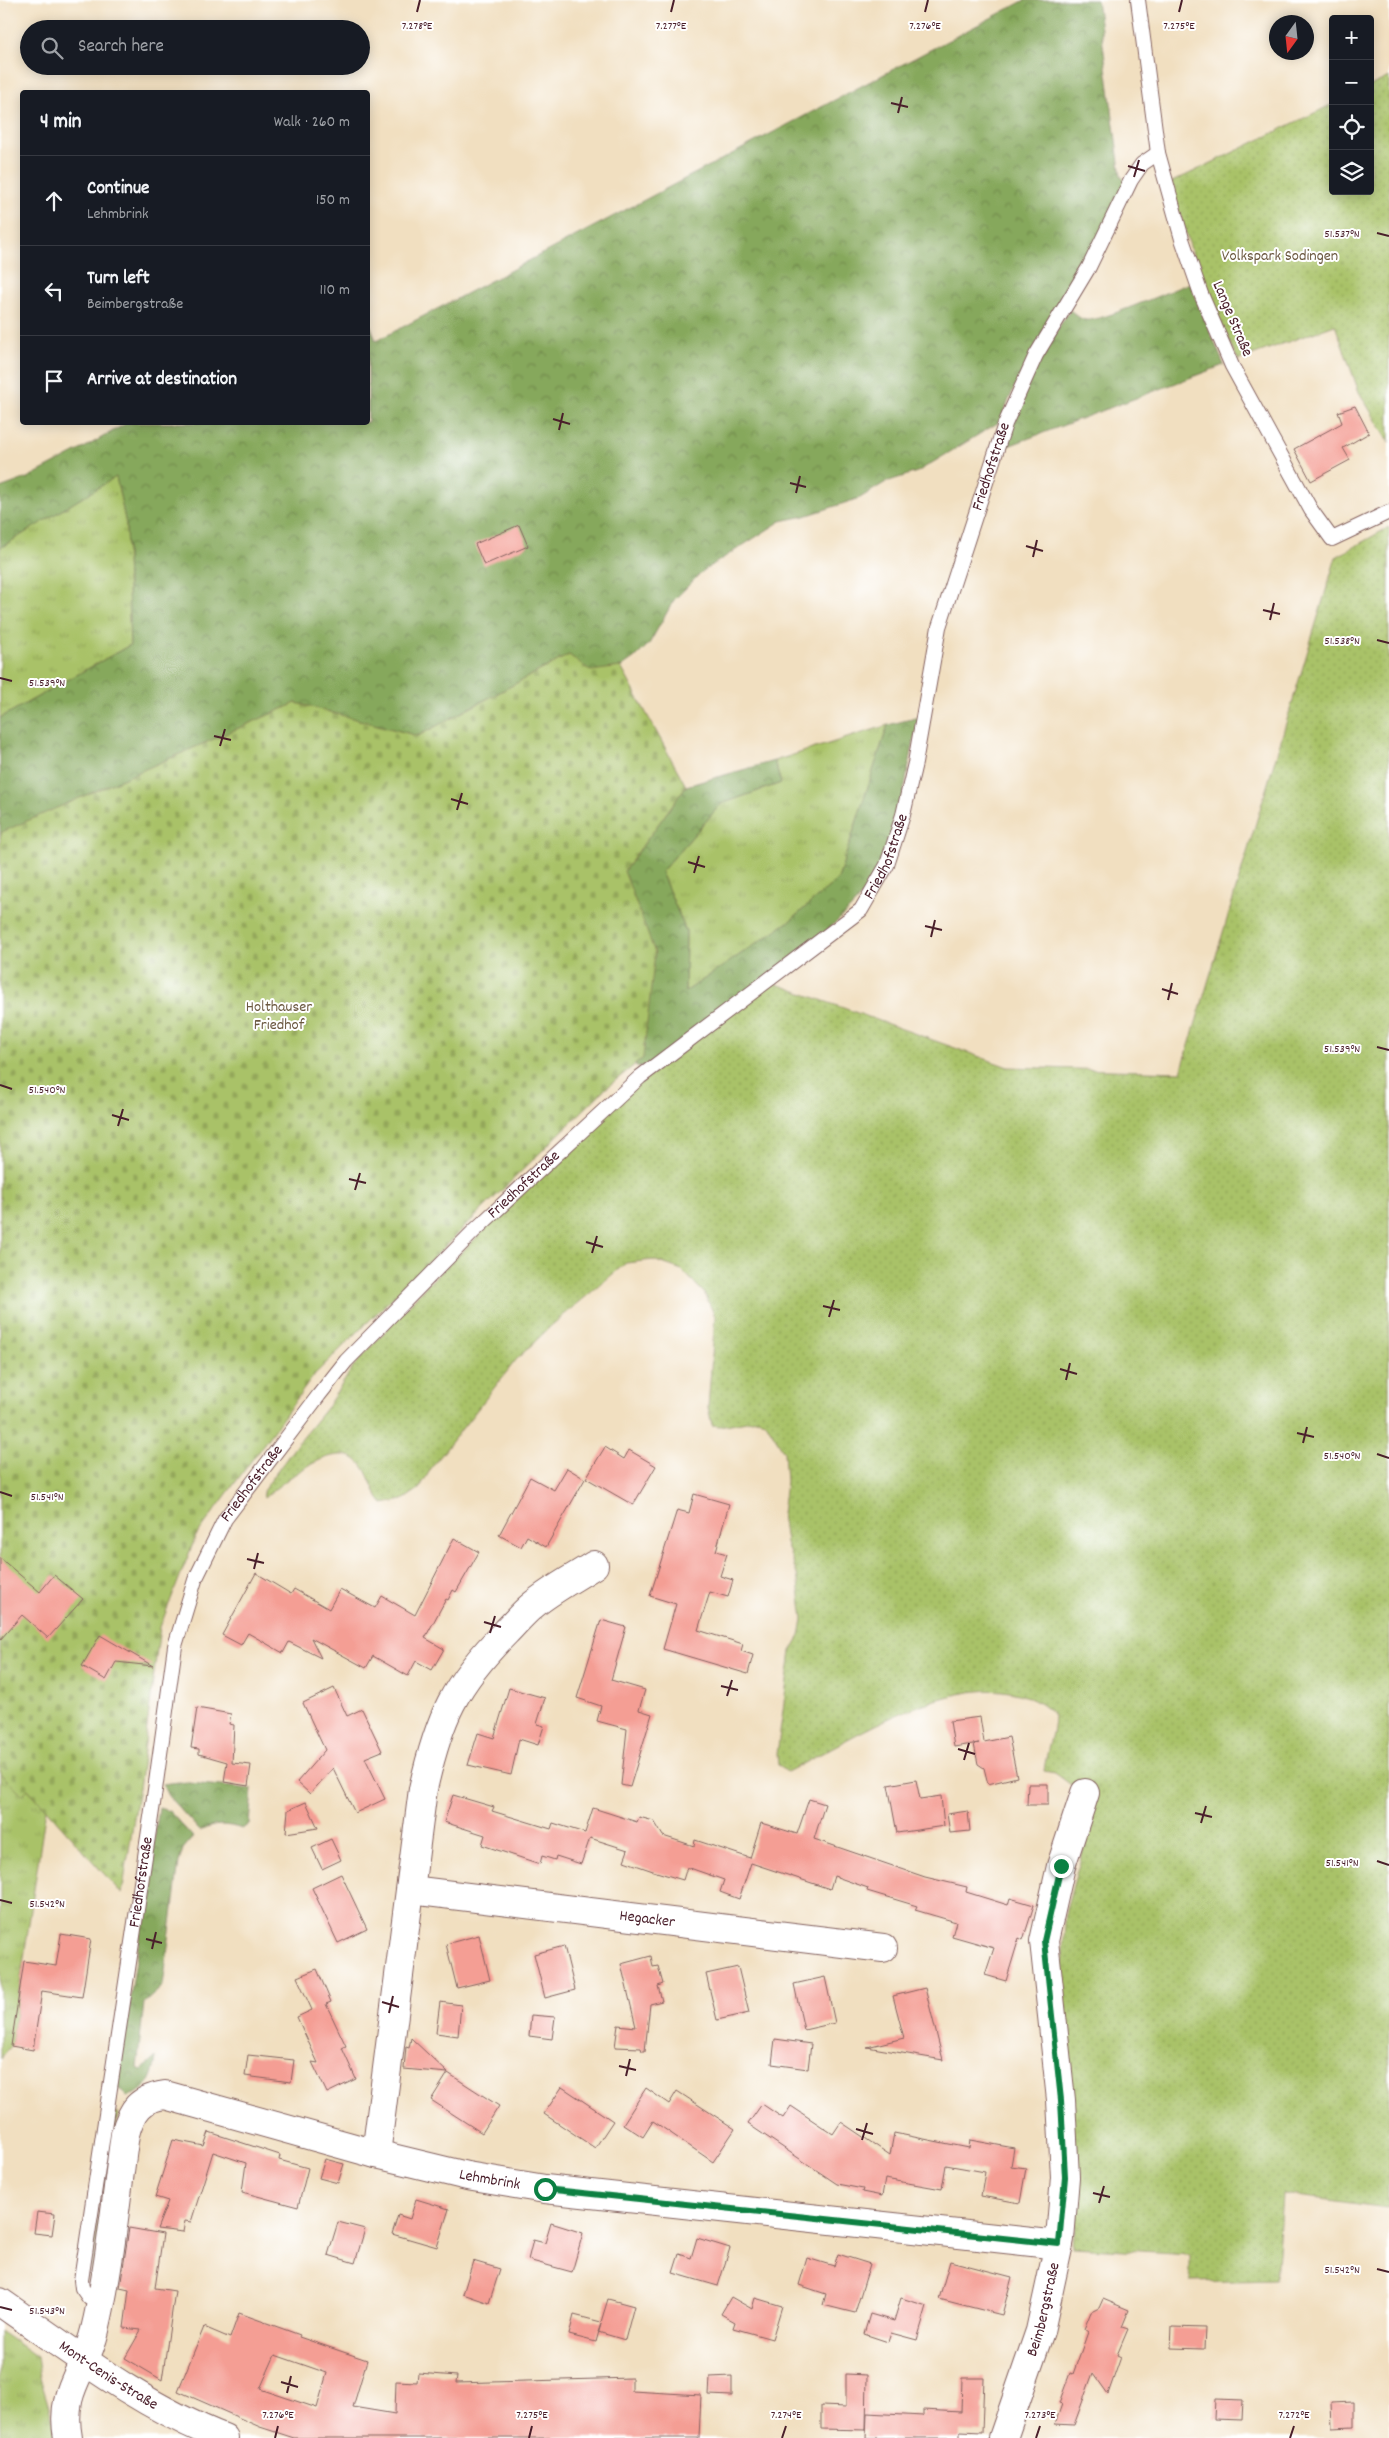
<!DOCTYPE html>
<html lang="en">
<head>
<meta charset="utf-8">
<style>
	body { margin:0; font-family:Dekko,sans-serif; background:#20242c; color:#f1f3f6 }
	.controls { position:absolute; right:15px; top:15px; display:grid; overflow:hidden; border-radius:5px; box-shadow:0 2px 12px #0003 }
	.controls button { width:45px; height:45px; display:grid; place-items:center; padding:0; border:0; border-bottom:1px solid #363941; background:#171b24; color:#f1f3f6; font:25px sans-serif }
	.compass { position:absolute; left:1269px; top:15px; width:45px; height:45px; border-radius:50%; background:#171b24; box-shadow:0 2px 12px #0003; rotate:195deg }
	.stop { position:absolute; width:15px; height:15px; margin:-11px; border:4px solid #0b8043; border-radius:50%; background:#fff }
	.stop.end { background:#0b8043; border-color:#fff; box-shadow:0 1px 5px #0008 }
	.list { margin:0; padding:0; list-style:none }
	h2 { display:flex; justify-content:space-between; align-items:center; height:65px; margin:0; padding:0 20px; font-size:21px }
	h2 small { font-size:16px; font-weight:400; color:#9ea1a6 }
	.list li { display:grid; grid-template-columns:32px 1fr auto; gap:15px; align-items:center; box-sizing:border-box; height:90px; padding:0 20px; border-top:1px solid #363941 }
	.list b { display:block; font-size:19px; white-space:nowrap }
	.list p { margin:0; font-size:16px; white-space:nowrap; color:#9ea1a6 }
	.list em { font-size:16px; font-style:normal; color:#9ea1a6 }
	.icon { flex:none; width:28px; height:28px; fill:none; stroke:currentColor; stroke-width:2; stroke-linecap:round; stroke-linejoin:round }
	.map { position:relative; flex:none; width:1389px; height:2438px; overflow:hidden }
	.search { position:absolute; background:#171b24; box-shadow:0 2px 12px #0003; left:20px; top:20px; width:350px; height:55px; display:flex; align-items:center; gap:12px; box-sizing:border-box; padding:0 18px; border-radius:28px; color:#9ea1a6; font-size:19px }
	.panel { position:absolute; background:#171b24; box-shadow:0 2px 12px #0003; left:20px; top:90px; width:350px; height:335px; border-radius:5px }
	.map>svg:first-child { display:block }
	.grass { fill:url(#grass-tufts); stroke:#7a704a }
	.forest { fill:url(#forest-crowns); stroke:#686444 }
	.cemetery { fill:url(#cemetery-stones); stroke:#7a704a }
	.park { fill:url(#park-dots); stroke:#7a704a }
	.building { fill:#f49e94; fill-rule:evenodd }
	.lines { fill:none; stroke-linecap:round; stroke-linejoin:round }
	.lane-casing { stroke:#84625f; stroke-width:16 }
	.street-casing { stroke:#84625f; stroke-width:30 }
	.secondary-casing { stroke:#84625f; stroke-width:30 }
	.lane { stroke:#fff; stroke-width:14 }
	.street { stroke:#fff; stroke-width:28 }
	.secondary { stroke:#fff; stroke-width:28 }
	.route { stroke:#0b8043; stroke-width:6 }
	.ticks { fill:none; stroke:#4a1f2b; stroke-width:2 }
	.labels { text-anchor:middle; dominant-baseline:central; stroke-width:4; stroke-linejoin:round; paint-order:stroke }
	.park-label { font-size:16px; fill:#6b5840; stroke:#fff }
	.street-label { font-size:16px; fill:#4a1f2b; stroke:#fff }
	.ticks-label { font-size:12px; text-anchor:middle; fill:#4a1f2b; stroke:#fff; stroke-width:4; stroke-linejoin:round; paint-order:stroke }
</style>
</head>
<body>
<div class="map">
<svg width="1389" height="2438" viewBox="0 0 1389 2438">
	<defs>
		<pattern id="grass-tufts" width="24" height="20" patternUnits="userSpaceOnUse" patternTransform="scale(1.25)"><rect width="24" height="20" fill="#a9c268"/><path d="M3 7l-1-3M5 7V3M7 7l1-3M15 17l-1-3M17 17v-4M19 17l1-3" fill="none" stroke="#93a65a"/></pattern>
		<pattern id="forest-crowns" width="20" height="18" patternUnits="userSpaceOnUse" patternTransform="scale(1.25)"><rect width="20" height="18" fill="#86a85c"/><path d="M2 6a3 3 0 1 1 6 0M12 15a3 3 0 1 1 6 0" fill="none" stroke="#70884c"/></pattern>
		<pattern id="cemetery-stones" width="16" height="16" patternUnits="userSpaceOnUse" patternTransform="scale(1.25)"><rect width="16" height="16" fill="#a9c268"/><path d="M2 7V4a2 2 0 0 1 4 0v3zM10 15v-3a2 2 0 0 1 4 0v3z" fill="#93a65a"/></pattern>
		<pattern id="park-dots" width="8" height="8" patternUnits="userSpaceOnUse" patternTransform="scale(1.25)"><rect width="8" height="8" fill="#a9c268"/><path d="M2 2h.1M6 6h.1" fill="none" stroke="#93a65a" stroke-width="1.8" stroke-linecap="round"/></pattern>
	</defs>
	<rect width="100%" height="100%" fill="#fff"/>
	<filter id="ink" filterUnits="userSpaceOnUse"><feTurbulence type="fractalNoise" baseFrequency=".02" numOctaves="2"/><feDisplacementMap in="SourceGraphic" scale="10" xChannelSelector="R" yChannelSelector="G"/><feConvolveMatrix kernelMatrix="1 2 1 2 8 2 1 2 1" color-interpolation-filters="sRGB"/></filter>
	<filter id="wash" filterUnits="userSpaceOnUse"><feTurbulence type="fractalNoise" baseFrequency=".0096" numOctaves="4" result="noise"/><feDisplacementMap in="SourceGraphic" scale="20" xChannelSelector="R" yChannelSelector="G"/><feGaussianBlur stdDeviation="1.12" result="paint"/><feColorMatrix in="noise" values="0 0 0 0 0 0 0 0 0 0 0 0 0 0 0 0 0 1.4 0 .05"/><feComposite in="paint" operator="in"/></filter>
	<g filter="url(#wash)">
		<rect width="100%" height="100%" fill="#f1dfc0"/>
		<g class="grass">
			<polygon points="116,476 126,524 130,645 0,718 0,548"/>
			<polygon points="888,725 838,879 791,920 685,992 686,931 661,872 721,804 781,783 774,761"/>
			<polygon points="0,1773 22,1795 28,1789 46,1808 11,2046 0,2059"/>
			<polygon points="114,2113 118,2113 91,2282 89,2279"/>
			<polygon points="0,2331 37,2357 40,2377 58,2438 0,2438"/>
		</g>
		<g class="forest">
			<path d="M1025 0H1097L1121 177 1126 181C1113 208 1101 236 1086 263 1058 317 1020 363 1001 421L917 472 886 482 860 498 805 516 781 521 703 571 674 600 649 644 638 655 621 667 591 672 569 655 418 736 296 703 3 832 0 838V718L130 645 126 524 116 477 0 548V488L27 478 82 449 127 423 368 422V318L376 341Z"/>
			<path d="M1190 283 1224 365 1003 448C1017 399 1042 352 1070 310 1075 314 1080 319 1086 320 1101 322 1171 290 1190 283Z"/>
			<path d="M919 717C908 766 897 846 869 886 858 902 844 915 830 928L651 1065 636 1067 635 1065 643 1058 624 871 686 786 774 761 781 783 721 804 661 872 686 931 685 992 791 920 838 879 888 725Z"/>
			<path d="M179 1782 252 1789 249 1824 242 1829C227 1824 215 1823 200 1831L168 1796 162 1784Z"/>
			<path d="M159 1808 169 1811 193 1837 183 1849 179 1862 163 1986 144 2003 137 2068 142 2070 156 2057C154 2076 147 2093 127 2096L117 2086Z"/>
		</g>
		<polygon class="cemetery" points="569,655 591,671 621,667 686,786 624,871 655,953 643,1058 605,1089 315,1374 196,1536 160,1627 140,1781 122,1894 28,1789 22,1795 0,1773 0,838 2,832 296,703 418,736"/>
		<g class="park">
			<polygon points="1389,77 1389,442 1359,392 1335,325 1238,360 1203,287 1170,183 1333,104 1333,191 1370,191 1370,86"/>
			<path d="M1389 527V2208L1282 2194 1276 2280 1190 2282V2254L1073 2247 1077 2203 1062 1967 1066 1909 1085 1844 1087 1805 1074 1787 1055 1773 1044 1771C1046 1752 1054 1733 1054 1715 987 1647 854 1738 787 1772L778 1765 777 1754 791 1651 800 1636 803 1619 797 1574 786 1543 782 1514 786 1482 784 1452 765 1421 757 1419 720 1426 712 1425 708 1407 715 1316 704 1293 682 1270 653 1260 626 1263 552 1325 516 1360 432 1467 419 1489 403 1500 383 1504C371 1491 371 1473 358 1461 334 1439 282 1483 264 1498L263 1491 297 1444 327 1407 354 1366 427 1285 630 1091 771 982 1008 1067 1181 1072 1336 557Z"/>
		</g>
		<g id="blocks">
			<g class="building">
				<polygon points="1355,406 1369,433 1343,448 1350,460 1311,481 1294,449 1342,423 1338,412"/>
				<polygon points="519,525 528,546 484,565 475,544"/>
				<polygon points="605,1447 624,1459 629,1450 656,1466 633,1505 586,1478"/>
				<polygon points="567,1468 585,1479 546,1547 527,1536 521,1547 499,1535 530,1477 554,1490"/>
				<polygon points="694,1494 729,1504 716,1551 727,1554 720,1576 733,1580 728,1597 710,1592 698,1630 743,1644 741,1651 753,1655 748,1674 663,1649 676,1604 650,1596 677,1510 689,1513"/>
				<polygon points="454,1538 479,1552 456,1592 453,1590 448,1600 446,1599 425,1638 444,1649 432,1670 416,1661 408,1676 373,1656 366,1668 311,1638 321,1658 289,1642 283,1653 248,1633 241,1645 222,1635 256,1573 291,1594 294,1589 329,1609 340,1589 375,1608 382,1596 415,1615"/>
				<polygon points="0,1558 40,1592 54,1575 83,1599 48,1638 22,1615 0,1640"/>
				<polygon points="601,1620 626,1627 611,1680 645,1690 639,1710 652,1714 630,1787 621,1785 627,1729 597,1721 601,1706 577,1698"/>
				<polygon points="100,1635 153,1666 116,1662 106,1680 82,1666"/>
				<polygon points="334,1688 347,1716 362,1709 382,1751 365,1758 385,1799 355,1813 333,1768 310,1794 297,1782 325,1750 303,1703"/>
				<polygon points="509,1688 545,1698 537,1724 544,1726 538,1745 519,1739 511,1775 468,1765 478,1733 494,1738"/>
				<polygon points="197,1708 231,1714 229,1724 234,1725 232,1763 251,1765 248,1786 224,1782 227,1762 199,1754 199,1749 191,1748"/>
				<polygon points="980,1717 984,1742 1009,1737 1017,1777 988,1784 984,1768 978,1764 974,1744 979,1743 954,1747 950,1721"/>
				<polygon points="916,1780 920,1799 941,1796 944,1826 897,1833 888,1785"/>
				<polygon points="1028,1784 1048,1784 1048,1805 1027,1805"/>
				<polygon points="453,1795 494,1807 492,1811 551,1829 553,1823 585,1833 593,1808 637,1822 639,1817 654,1821 663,1836 694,1846 695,1840 750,1858 761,1823 797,1834 809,1799 825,1804 814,1839 925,1877 967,1887 966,1892 1008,1905 1010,1898 1034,1905 1023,1940 1019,1938 1006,1981 985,1975 994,1948 952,1936 956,1922 915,1910 917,1906 867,1891 868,1888 834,1876 830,1889 751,1863 739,1899 720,1892 724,1880 687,1867 683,1880 653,1871 624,1861 628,1850 590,1838 581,1864 556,1856 555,1860 542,1856 540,1864 482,1845 485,1835 444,1822"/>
				<polygon points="306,1802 318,1828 286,1833 288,1810"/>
				<polygon points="968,1811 970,1831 950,1833 947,1814"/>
				<polygon points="331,1839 341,1860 322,1869 312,1848"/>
				<polygon points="341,1874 367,1929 338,1943 312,1888"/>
				<polygon points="61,1934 91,1939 82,1997 42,1991 33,2050 11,2046 24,1961 56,1966"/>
				<polygon points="479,1935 490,1980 457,1988 446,1944"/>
				<polygon points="564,1946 575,1990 545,1998 534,1954"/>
				<polygon points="651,1956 653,1967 658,1966 663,1984 658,1986 662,2001 650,2004 645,2051 642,2051 641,2048 615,2047 618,2025 636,2027 621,1964"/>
				<polygon points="738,1967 749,2013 717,2020 706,1974"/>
				<polygon points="317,1969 331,2002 326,2004 346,2046 342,2048 356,2079 327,2093 312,2062 318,2063 297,2017 312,2010 297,1977"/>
				<polygon points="825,1977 835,2023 804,2030 794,1984"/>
				<polygon points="925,1988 943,2060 867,2047 904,2038 893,1996"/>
				<polygon points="440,2002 461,2005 458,2036 436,2033"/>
				<polygon points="531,2015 555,2017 552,2039 529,2036"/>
				<polygon points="411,2038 448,2073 499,2106 482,2133 431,2100 448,2073 404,2069 406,2047 409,2048"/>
				<polygon points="775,2039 811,2044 808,2069 772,2064"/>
				<polygon points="248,2055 294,2060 291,2082 245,2076"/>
				<polygon points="562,2087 613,2121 595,2148 544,2114"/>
				<polygon points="646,2088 669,2104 677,2091 735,2129 713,2162 653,2121 643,2137 623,2124"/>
				<polygon points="762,2104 783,2118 791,2106 833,2134 841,2122 890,2155 894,2133 969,2148 970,2140 1014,2148 1011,2166 1026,2168 1020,2203 981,2196 985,2172 946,2165 942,2189 885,2179 882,2196 862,2192 863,2189 837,2184 748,2124"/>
				<polygon points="209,2132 280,2155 279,2160 308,2168 298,2207 242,2192 246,2163 213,2152 191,2222 185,2221 183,2232 157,2229 168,2201 155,2197 173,2140 204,2146"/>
				<polygon points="325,2159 344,2164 338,2183 319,2178"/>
				<polygon points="416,2199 449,2209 437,2247 392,2234 398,2215 410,2219"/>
				<polygon points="37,2212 55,2214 52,2235 34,2233"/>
				<polygon points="338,2222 365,2229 355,2263 328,2255"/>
				<polygon points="551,2223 583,2233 572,2272 528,2260 533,2240 545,2243"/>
				<polygon points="129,2228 163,2234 155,2288 175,2291 162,2380 125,2358 141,2330 124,2328 129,2290 120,2288"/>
				<polygon points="697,2238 730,2248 718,2286 673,2273 679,2254 691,2258"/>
				<polygon points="838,2254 870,2264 855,2313 823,2305 826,2294 799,2285 807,2258 834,2266"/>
				<polygon points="473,2261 500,2269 489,2303 463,2294"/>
				<polygon points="950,2261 1012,2277 1002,2315 939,2299"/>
				<polygon points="731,2297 752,2309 755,2298 782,2306 772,2339 733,2328 735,2322 721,2314"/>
				<polygon points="901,2298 927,2306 917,2340 891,2333 888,2342 864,2334 870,2314 894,2321"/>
				<polygon points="608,2299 634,2306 625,2340 598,2332 601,2324 596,2342 569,2335 574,2315 601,2322"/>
				<polygon points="1103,2299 1129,2310 1122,2327 1128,2329 1117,2355 1121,2357 1108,2394 1093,2373 1074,2425 1055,2424 1062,2404 1059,2403 1070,2373 1073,2374 1088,2332 1084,2329 1091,2312 1099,2308"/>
				<path d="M239 2313 300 2335 299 2337 367 2360 353 2407 395 2414 396 2381 417 2382 418 2373 457 2376 456 2383 632 2378V2391L701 2395 699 2438H294L260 2427 178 2391 204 2327 230 2338ZM275 2355 327 2373 317 2408 260 2389Z"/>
				<polygon points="1172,2327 1205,2328 1204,2349 1171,2348"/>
				<polygon points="846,2374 867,2375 866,2430 821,2429 821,2406 846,2407"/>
				<polygon points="732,2376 732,2396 709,2395 710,2377"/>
				<polygon points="962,2378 984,2378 982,2432 960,2431 960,2438 866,2438 867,2413 923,2416 923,2410 961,2412"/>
				<polygon points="1215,2399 1243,2400 1242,2420 1214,2419"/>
				<polygon points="1354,2402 1354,2427 1332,2428 1331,2403"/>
			</g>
		</g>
	</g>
	<g filter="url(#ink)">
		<use href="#blocks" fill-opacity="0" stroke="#84625f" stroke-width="1"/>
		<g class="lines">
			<g class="lane-casing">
				<g id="lane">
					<polyline points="1138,0 1158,153 1182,239 1201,294 1232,366 1311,510 1332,539 1389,512"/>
					<path id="s1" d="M101 2301 89 2298 82 2288 81 2280 154 1797 175 1646 195 1580 225 1519 319 1395 346 1361 474 1231 640 1077 861 910 887 865 903 815 915 763 939 627 1005 424 1036 355 1089 267 1131 180 1142 164 1158 153"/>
				</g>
			</g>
			<g class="street-casing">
				<g id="street">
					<path id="s2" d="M411 1890 883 1948"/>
					<path d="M376 2154 423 1789C439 1718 454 1684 506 1632 515 1623 523 1613 533 1605 551 1590 574 1578 594 1565"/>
					<path id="s3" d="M68 2438C59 2389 85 2373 95 2330 110 2268 116 2197 125 2134 132 2109 139 2099 165 2095L376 2154 467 2176 545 2189 1059 2245"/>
					<path id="s4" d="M1003 2438 1040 2331 1060 2239 1065 2177 1061 2100 1044 1941 1061 1866 1085 1793"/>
				</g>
			</g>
			<g class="secondary-casing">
				<g id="secondary">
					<path id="s5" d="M0 2302C71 2351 143 2407 224 2438"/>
				</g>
			</g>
			<use href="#lane" class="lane"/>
			<use href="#street" class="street"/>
			<use href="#secondary" class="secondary"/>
		</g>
	</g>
	<g class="lines" filter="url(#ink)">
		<polyline class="route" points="545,2189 1059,2244 1065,2177 1061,2100 1044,1941 1061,1866"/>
	</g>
	<path class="ticks" d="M417 12 420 0M671 12 674 0M925 12 928 0M1179 12 1182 0M891 103 908 107M898 113 902 97M1128 166 1145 171M1134 177 1139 160M1377 233 1389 236M553 419 570 424M559 430 563 413M790 483 806 487M796 493 800 476M1026 546 1043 551M1033 557 1037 540M1263 610 1280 614M1270 620 1274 603M1377 640 1389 643M0 678 12 681M214 736 231 740M220 746 225 729M451 799 468 804M457 810 462 793M688 862 705 867M694 873 699 856M925 926 942 930M931 937 935 920M1162 989 1178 994M1168 1000 1172 983M1377 1047 1389 1050M0 1085 12 1089M112 1115 129 1120M118 1126 123 1109M349 1179 366 1183M355 1190 360 1173M586 1242 603 1247M592 1253 597 1236M823 1306 840 1310M829 1317 834 1300M1060 1369 1077 1374M1066 1380 1070 1363M1297 1433 1314 1437M1303 1443 1307 1427M1377 1454 1389 1458M0 1492 12 1496M247 1559 264 1563M254 1569 258 1553M484 1622 501 1627M490 1633 495 1616M721 1686 738 1690M727 1696 732 1680M958 1749 975 1754M964 1760 969 1743M1195 1813 1212 1817M1201 1823 1206 1806M1377 1861 1389 1865M0 1900 12 1903M146 1939 162 1943M152 1949 156 1932M382 2002 399 2007M389 2013 393 1996M619 2066 636 2070M626 2076 630 2059M856 2129 873 2134M862 2140 867 2123M1093 2193 1110 2197M1099 2203 1104 2186M1377 2269 1389 2272M0 2307 12 2310M281 2382 298 2387M287 2393 291 2376M275 2438 278 2426M529 2438 532 2426M782 2438 786 2426M1036 2438 1040 2426M1290 2438 1294 2426"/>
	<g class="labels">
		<g class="park-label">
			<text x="1280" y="256">Volkspark Sodingen</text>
			<text x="279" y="1007">Holthauser<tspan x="279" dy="18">Friedhof</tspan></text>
		</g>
		<g class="street-label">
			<text transform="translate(1232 319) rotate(67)">Lange Straße</text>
			<text stroke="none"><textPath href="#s1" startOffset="2160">Friedhofstraße</textPath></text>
			<text stroke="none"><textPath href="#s1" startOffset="1755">Friedhofstraße</textPath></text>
			<text stroke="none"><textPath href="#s1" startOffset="1260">Friedhofstraße</textPath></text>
			<text stroke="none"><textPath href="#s1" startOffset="855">Friedhofstraße</textPath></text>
			<text stroke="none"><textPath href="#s1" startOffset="435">Friedhofstraße</textPath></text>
			<text stroke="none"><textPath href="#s2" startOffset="238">Hegacker</textPath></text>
			<text stroke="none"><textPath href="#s3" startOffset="708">Lehmbrink</textPath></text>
			<text stroke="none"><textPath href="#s4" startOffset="135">Beimbergstraße</textPath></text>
			<text stroke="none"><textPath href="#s5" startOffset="131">Mont-Cenis-Straße</textPath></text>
		</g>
	</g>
	<g class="ticks-label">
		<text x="417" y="29">7.278°E</text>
		<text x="671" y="29">7.277°E</text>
		<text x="925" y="29">7.276°E</text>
		<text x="1179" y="29">7.275°E</text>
		<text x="1342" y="237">51.537°N</text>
		<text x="1342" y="644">51.538°N</text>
		<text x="47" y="686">51.539°N</text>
		<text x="1342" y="1052">51.539°N</text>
		<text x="47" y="1093">51.540°N</text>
		<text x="1342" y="1459">51.540°N</text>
		<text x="47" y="1500">51.541°N</text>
		<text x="1342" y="1866">51.541°N</text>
		<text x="47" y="1907">51.542°N</text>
		<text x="1342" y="2273">51.542°N</text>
		<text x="47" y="2314">51.543°N</text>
		<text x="278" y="2418">7.276°E</text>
		<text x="532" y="2418">7.275°E</text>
		<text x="786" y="2418">7.274°E</text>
		<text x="1040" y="2418">7.273°E</text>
		<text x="1294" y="2418">7.272°E</text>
	</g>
</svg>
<div class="controls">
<button>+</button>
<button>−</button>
<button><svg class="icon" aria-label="locate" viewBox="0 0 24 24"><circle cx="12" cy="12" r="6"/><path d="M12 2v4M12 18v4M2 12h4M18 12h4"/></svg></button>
<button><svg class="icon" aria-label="layers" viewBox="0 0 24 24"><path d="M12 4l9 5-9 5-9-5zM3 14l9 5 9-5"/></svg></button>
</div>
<svg class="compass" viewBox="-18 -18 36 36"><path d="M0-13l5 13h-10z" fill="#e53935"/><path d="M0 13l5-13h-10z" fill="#9ea1a6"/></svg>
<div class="stop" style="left:545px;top:2189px"></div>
<div class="stop end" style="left:1061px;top:1866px"></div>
<div class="search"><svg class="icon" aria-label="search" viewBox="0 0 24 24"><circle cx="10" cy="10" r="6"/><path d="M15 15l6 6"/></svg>Search here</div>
<section class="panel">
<h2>4 min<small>Walk · 260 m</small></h2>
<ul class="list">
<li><svg class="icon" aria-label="ahead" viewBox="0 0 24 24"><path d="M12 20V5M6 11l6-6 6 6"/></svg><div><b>Continue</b><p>Lehmbrink</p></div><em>150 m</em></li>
<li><svg class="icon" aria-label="left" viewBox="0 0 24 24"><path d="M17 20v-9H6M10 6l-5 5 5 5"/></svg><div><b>Turn left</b><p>Beimbergstraße</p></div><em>110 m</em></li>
<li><svg class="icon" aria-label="arrive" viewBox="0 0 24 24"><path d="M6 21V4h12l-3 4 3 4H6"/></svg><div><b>Arrive at destination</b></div></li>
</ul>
</section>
</div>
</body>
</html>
